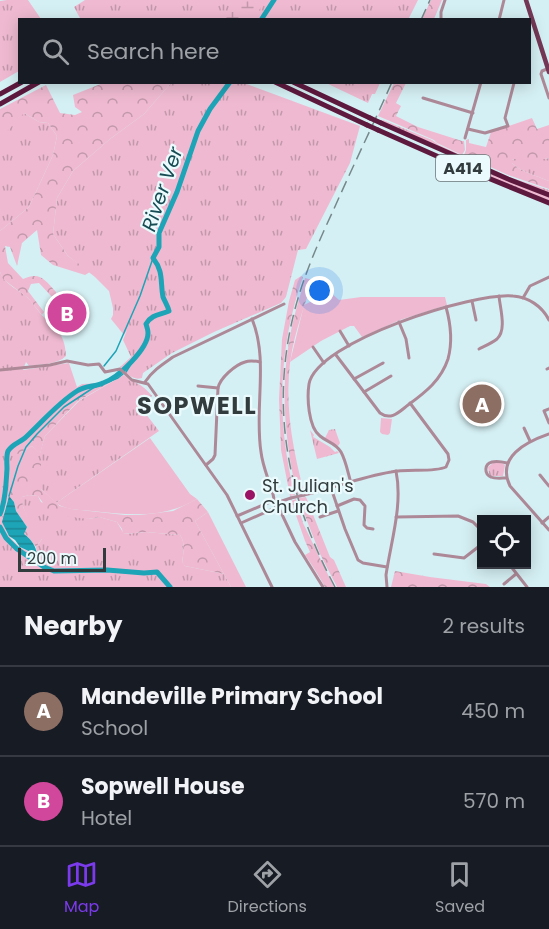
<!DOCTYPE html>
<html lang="en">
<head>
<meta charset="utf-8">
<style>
	body { margin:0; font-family:Poppins,sans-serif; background:#242831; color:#f1f3f6 }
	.controls { position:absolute; right:18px; bottom:18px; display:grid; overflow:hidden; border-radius:0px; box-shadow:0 3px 15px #0003 }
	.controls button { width:54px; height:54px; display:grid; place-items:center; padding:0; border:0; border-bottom:2px solid #363941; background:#171b24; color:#f1f3f6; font:30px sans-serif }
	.scale { position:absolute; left:18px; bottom:15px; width:88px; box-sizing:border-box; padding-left:6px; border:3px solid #323c3e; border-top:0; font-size:16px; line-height:21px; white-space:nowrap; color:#323c3e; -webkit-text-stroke:4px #ebfbfd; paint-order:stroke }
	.you { position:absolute; left:320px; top:291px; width:21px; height:21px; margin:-15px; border:4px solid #fff; border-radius:50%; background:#1a73e8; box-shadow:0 0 0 9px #1a73e833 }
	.badge { display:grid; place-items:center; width:39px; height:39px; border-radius:50%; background:#7c3aed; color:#fff; font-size:20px; font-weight:700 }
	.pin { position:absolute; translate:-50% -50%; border:3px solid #fff; box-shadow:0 2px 6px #0006 }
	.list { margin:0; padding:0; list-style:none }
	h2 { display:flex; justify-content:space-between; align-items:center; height:78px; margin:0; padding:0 24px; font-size:26px }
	h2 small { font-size:20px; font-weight:400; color:#9ea1a6 }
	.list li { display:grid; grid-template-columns:39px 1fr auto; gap:18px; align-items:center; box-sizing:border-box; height:90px; padding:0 24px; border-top:2px solid #363941 }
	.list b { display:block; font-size:22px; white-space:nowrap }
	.list p { margin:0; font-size:20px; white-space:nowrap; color:#9ea1a6 }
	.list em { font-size:20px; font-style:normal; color:#9ea1a6 }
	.icon { flex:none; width:33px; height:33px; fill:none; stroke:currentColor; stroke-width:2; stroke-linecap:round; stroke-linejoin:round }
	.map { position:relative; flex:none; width:549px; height:587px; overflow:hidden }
	.search { position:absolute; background:#171b24; box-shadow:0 3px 15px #0003; left:18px; right:18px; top:18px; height:66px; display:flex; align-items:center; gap:15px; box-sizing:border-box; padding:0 21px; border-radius:0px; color:#9ea1a6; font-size:22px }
	.sheet { height:258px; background:#171b24 }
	nav { display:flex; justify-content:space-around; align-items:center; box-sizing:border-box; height:84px; border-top:2px solid #363941; background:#171b24; font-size:16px; color:#9ea1a6 }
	nav a { display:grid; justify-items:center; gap:3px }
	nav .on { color:#7c3aed }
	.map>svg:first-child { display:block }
	.grass { fill:url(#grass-tufts) }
	.forest { fill:url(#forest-crowns) }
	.wetland { fill:url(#wetland-marsh) }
	.green { fill:#efbad1 }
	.water { fill:url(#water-rules) }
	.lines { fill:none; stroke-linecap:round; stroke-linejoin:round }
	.stream { stroke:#1da4b6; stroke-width:1.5 }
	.river { stroke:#1da4b6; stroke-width:5 }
	.minor { stroke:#ad8998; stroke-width:3 }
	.major { stroke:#743856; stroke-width:4.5 }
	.highway { stroke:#5e193f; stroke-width:5 }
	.rail { stroke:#76888a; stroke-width:1.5; stroke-dasharray:12 6; stroke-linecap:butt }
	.minor-bridge { stroke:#ad8998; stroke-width:3 }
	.highway-bridge { stroke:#5e193f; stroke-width:5 }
	.poi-dot { fill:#9a1365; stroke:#ebfbfd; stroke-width:2 }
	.labels { text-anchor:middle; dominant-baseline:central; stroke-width:4.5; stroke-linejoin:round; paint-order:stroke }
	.shield { fill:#ebfbfd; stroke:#6a7577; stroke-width:1.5 }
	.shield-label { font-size:16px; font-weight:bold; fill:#323c3e }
	.poi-label { font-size:18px; fill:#323c3e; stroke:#ebfbfd; text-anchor:start }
	.water-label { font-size:20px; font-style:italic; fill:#174b53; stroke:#ebfbfd }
	.district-label { font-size:24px; font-weight:bold; letter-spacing:1.5px; fill:#323c3e; stroke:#ebfbfd }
</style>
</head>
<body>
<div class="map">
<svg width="549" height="587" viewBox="0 0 549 587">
	<defs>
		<pattern id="grass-tufts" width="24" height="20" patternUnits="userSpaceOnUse" patternTransform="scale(1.5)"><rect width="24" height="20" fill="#efbad1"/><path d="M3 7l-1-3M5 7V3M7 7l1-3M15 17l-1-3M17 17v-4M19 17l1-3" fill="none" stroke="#c298ab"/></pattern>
		<pattern id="forest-crowns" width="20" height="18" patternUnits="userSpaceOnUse" patternTransform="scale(1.5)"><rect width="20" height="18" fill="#efbad1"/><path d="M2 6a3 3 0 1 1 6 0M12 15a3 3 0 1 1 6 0" fill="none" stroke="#c298ab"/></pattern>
		<pattern id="wetland-marsh" width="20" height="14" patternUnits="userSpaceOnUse" patternTransform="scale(1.5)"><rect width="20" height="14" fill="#efbad1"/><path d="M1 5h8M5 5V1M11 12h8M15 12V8" fill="none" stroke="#c298ab"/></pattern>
		<pattern id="water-rules" width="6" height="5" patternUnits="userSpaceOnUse" patternTransform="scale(1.5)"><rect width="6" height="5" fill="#1da4b6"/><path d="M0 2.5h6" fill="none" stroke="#1a8795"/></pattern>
	</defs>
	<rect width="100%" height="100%" fill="#d5f0f4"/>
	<g class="grass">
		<polygon points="7,0 28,0 41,19 20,20 19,71 0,82 0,1"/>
		<polygon points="85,0 418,0 408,20 81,20 74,7"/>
		<path d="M171 83H244L360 126 350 163 306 249 298 250 286 297 281 303 214 332 172 353 143 373 142 378C133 381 126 373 120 367L131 357 123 340 127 330 124 335 111 319 113 315V308L109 291 95 277 68 256 53 234 57 198 73 171 110 139 144 114Z"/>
		<polygon points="326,83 380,83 375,94 372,94 368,103"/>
		<polygon points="24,113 39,122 48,123 57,136 53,155 29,207 0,231 0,121"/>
		<polygon points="383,120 432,140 439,145 509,177 549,190 549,194 513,180 382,121"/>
		<path d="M549 158V181C537 176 521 172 512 163V160L514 159H545Z"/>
		<polygon points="469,164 549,197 549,202 467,168"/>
		<path d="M0 272C5 285 18 289 28 298 32 302 36 308 40 313 55 330 65 332 66 356 57 365 41 364 29 366L26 362 23 370 69 363 77 387 23 438 12 445 18 454 32 446 40 453 45 436 79 401 124 375C136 385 141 382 152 396L139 405 159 431 56 503 41 489 8 499C1 521 1 531 20 547 25 551 32 552 37 555L36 547 42 539C34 527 21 512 22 497L29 495 38 496 41 502 88 519 99 517 117 522 124 534 146 532 180 535C186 543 183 554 182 563L185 566 224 574 231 587H0Z"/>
		<polygon points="381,418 392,419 390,433 388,435 382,434 380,432"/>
		<polygon points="335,429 340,443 338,446 325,438 329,430"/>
		<polygon points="310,430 314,435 313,437 315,438 330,447 335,452 337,451 339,453 317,459"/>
		<polygon points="493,463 502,463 505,465 503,476 492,476 489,474 488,467"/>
	</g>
	<g class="forest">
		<polygon points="431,0 442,0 434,19 422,19"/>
		<path d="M103 83H171L144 114 110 139 73 171 57 198 53 234 68 256 90 272 85 275 53 265 41 255 37 230 22 243 17 266 10 247 5 246 8 263 23 279C40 271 45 280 56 292V296L52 297 39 283 31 284 28 291 44 312 42 315 28 298 3 279 0 272V231L29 207 53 155 57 136 48 123 39 122 24 113 0 139V109L46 85 60 113 75 115 82 112 75 107 73 95Z"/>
		<polygon points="394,83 406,83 396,103 401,106 396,116 418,127 462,141 464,141 465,150 462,155 437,143 434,140 378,116"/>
		<path d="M532 118 537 129 549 125V158L545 159H514L512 160V163C521 172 537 176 549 181V189L508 175 464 155 466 150V140L469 139V143L486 147 491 132Z"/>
		<path d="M301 276 303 277C278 348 276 422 295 495L290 496 281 450 279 399 282 339 289 301 295 280Z"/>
		<path d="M305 278 313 280C303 310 291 342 289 374 286 414 294 454 304 492L297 494C285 442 280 389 290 337 293 317 300 297 305 278Z"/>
		<polygon points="118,372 120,372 124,375 78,401 45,436 40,454 32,446 18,454 5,454 12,445 23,438 77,387 82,384 102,383"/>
		<path d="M41 462V489L60 506 72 509 125 515H140L173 511 197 499 208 512 195 521 224 574 185 566 182 564C183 554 186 543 180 535L146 532 123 534 122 529 117 522 99 517 88 519 56 515 48 510 38 496 29 495 22 497C21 512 33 523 42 533V539L36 547 29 538 24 534 27 527 16 511 14 502 9 496C16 469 12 468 41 462Z"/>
		<polygon points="306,497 330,557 334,560 346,587 337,587 320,554 298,498"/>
		<path d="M296 499 303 523 334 587H325C319 576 312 565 305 555L310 552 305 541 291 501Z"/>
		<polygon points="395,571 430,577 486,584 490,587 391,587"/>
	</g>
	<polygon class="wetland" points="237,0 265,0 254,19 222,19"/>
	<g class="green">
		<polygon points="330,292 339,300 361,297 445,297 447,305 400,320 362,337 354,326 350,326 321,341 290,362 304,305"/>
		<path d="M150 438 190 494 197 499C163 519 130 515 92 511 80 510 66 510 56 503Z"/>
		<polygon points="208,512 246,587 231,587 195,521"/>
	</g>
	<path class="water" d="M9 496 14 502 16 511 27 527 24 534C32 540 36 546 37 555L20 547 15 540 9 536 2 522Z"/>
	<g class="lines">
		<g class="stream">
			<polyline points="104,366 116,351 140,296 153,258"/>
			<polyline points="126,372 135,358"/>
			<polyline points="9,496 18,466 26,447 37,434 64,407 93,388 118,378 123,374"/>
			<polyline points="17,549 20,547"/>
		</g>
		<g class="river">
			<polyline points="261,20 274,0"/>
			<path d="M0 514C6 500 6 483 7 469 7 463 6 456 8 451 12 444 21 442 26 437 43 421 58 403 77 391 86 385 95 387 103 383 118 378 148 349 148 333 148 330 147 327 146 324 152 314 160 315 169 311 168 306 165 302 163 297 160 282 164 272 153 258L159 247V233L177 192 198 131 210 109 230 82"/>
			<polyline points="0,527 6,538 17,549 44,567 54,571 107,570 144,573 157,572 170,587"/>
		</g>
		<g class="minor">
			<polyline points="441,20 441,12 445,0"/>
			<polyline points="499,20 504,0"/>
			<polyline points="547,69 542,71 541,74 549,98"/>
			<polyline points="423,98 473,113"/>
			<polyline points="468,129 485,133 508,126 505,118 514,83"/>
			<polyline points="465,138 481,82"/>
			<polyline points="523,298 530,286 549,277"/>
			<polyline points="472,301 476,320"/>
			<path d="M252 319C269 360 254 408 261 452 262 461 265 470 268 479 270 486 274 493 274 501"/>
			<polyline points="399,322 406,339 409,358"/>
			<polyline points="340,331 349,346"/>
			<polyline points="313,347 324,363"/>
			<path d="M479 349C485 346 492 343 497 339 507 330 500 308 499 296"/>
			<path d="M336 355 380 413C391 421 399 412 408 405 426 392 441 380 448 359 453 341 451 325 446 307"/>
			<polyline points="547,369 549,368"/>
			<polyline points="0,370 50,365 67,361 88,365 99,364 105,372 120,369 132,380 148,384 227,495 272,587"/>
			<polyline points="354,379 383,363"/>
			<path d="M145 382C152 371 163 364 173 357L284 304"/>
			<polyline points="198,386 218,388"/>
			<polyline points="364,392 391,376"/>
			<polyline points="549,409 544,411 549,423"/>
			<polyline points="524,428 530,441"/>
			<path d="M549 434C526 442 496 457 510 486L549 530"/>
			<path d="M206 465 213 459 215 455 218 388C220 378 235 365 245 362 250 360 255 361 260 362"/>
			<polyline points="540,475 549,486"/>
			<path d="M506 478C502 478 495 479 491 477 484 474 484 464 492 462 496 461 503 462 507 463"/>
			<path d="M351 483C348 473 346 461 341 452 336 443 327 442 320 436 308 427 307 397 309 384 317 341 474 292 513 296 528 297 542 306 549 320"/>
			<polyline points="331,488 345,529 358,560 363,563 387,567"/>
			<path d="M304 495C333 488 361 477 391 472 407 468 433 473 446 467L449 460 448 454 410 403"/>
			<polyline points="278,506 295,542 323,587"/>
			<polyline points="337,506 354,499 360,500 365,506 364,525 367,528 373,529"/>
			<polyline points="237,516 270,502 274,501 279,502 291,498"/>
			<polyline points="320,517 338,511"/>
			<polyline points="396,517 458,516 473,522 482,531"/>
			<polyline points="241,523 275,508 279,504"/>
			<polyline points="542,523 549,517"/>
			<polyline points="434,554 464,558 482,544"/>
			<polyline points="509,564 527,587"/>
			<polyline points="504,584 516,574"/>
			<path d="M387 587 386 575C391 541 403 505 396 471"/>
		</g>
		<polyline class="major" points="526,0 549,72"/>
		<g class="highway">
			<polyline points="275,82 367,125"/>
			<polyline points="293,82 370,118"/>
			<polyline points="0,94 22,82"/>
			<polyline points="0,104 39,82"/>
			<polyline points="381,123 508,179 549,195"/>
			<polyline points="378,130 466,169 549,203"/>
		</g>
		<g class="rail">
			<polyline points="421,20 430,0"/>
			<path d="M335 587C288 499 269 408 295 309 304 275 318 243 333 211 352 168 373 125 392 82"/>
		</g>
		<polyline class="minor-bridge" points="291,498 304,495"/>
		<g class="highway-bridge">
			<polyline points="370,118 381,123"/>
			<polyline points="367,125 378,130"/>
		</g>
	</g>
	<circle class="poi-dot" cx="250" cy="495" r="6"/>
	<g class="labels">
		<rect class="shield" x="436" y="155" width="54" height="26" rx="4.5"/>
		<g class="shield-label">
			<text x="463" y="168">A414</text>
		</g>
		<g class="poi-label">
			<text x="262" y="485">St. Julian's<tspan x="262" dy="21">Church</tspan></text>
		</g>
		<g class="water-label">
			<text transform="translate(162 189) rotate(-71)">River Ver</text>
		</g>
		<g class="district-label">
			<text x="197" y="405">SOPWELL</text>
		</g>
	</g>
</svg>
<div class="controls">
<button><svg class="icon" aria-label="locate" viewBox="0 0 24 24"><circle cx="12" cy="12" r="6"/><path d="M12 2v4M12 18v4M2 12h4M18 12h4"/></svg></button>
</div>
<div class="scale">200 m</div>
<div class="you"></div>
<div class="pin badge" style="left:482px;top:404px;background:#8d6e63">A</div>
<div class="pin badge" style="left:67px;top:313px;background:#d1479c">B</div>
<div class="search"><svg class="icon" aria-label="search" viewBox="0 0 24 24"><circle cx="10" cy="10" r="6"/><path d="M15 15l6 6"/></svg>Search here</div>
</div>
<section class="sheet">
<h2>Nearby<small>2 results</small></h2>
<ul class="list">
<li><span class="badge" style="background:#8d6e63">A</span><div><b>Mandeville Primary School</b><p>School</p></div><em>450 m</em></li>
<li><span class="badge" style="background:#d1479c">B</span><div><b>Sopwell House</b><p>Hotel</p></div><em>570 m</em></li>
</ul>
</section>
<nav>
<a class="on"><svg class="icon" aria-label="map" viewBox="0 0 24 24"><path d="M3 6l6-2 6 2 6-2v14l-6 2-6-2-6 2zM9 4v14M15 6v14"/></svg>Map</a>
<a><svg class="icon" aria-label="directions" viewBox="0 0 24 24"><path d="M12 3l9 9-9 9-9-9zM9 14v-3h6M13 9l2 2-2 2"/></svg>Directions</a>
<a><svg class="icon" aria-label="saved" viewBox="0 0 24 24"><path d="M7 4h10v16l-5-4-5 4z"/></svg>Saved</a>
</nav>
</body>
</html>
